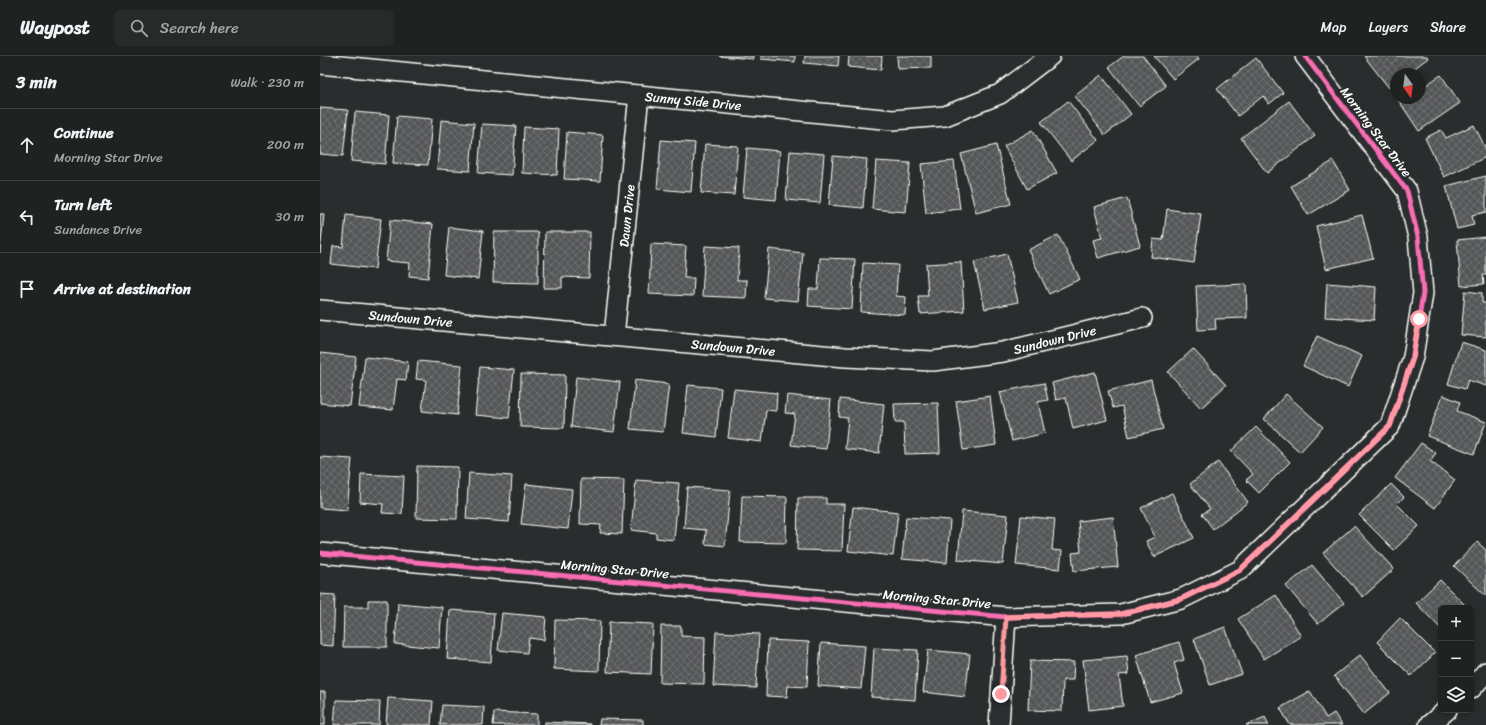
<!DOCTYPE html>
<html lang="en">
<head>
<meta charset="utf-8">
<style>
	body { margin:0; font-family:Sriracha,sans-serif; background:#282a2a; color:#f1f3f6 }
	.controls { position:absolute; right:12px; bottom:12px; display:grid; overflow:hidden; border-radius:6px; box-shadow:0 2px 6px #0003 }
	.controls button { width:36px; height:36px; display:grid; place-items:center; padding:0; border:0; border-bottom:1px solid #3d3f40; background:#202222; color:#f1f3f6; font:20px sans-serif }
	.compass { position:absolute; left:1070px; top:12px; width:36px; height:36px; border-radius:50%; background:#202222; box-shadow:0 2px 6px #0003; rotate:166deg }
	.stop { position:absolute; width:12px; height:12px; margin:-9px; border:3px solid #ff9aa2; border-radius:50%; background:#fff }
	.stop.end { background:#ff9aa2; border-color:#fff; box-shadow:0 1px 4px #0008 }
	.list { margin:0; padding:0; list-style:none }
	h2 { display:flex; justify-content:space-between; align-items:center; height:52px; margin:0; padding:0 16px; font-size:17px }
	h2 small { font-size:13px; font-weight:400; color:#a2a4a5 }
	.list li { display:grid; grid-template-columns:26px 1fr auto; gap:12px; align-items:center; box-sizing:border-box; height:72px; padding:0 16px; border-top:1px solid #3d3f40 }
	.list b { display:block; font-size:15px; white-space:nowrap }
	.list p { margin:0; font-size:13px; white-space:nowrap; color:#a2a4a5 }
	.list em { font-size:13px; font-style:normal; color:#a2a4a5 }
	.icon { flex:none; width:22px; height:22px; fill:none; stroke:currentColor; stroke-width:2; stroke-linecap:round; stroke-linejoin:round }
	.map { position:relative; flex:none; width:1166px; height:669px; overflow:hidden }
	header { display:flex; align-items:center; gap:24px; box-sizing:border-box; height:56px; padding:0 20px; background:#202222; border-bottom:1px solid #3d3f40 }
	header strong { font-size:19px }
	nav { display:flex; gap:22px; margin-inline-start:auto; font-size:14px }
	.search { width:280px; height:36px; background:#282a2a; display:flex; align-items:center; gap:10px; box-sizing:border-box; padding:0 14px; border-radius:6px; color:#a2a4a5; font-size:15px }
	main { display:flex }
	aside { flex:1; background:#202222 }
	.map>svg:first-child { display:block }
	.building { fill:url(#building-cross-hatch); stroke:#fff }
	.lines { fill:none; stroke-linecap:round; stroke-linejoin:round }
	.street-casing { stroke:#fff; stroke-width:22 }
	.street { stroke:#2a2d2e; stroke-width:19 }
	.cycleway-casing { stroke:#2a2d2e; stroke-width:8 }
	.cycleway { stroke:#f96db3; stroke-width:5 }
	.route { stroke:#ff9aa2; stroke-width:5 }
	.labels { text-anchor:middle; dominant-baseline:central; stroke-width:4; stroke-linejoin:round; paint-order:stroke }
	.street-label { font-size:13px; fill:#fff; stroke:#2a2d2e }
</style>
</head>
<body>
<header>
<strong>Waypost</strong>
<div class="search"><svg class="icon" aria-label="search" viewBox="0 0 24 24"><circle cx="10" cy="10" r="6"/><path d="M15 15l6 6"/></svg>Search here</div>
<nav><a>Map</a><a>Layers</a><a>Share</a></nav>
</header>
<main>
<aside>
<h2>3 min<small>Walk · 230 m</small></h2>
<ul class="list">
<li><svg class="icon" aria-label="ahead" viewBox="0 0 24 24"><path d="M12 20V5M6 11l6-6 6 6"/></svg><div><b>Continue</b><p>Morning Star Drive</p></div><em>200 m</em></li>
<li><svg class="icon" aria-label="left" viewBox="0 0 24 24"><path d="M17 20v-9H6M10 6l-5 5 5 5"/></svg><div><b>Turn left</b><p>Sundance Drive</p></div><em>30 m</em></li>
<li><svg class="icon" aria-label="arrive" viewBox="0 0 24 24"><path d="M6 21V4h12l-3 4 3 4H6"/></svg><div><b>Arrive at destination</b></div></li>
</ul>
</aside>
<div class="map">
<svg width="1166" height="669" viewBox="0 0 1166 669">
	<defs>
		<pattern id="building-cross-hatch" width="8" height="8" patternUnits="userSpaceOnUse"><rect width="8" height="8" fill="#555758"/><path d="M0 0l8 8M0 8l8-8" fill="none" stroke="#6e7071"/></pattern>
	</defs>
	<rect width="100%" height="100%" fill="#2a2d2e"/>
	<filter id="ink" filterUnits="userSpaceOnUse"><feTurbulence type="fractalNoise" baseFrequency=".025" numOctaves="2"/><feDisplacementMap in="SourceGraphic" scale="8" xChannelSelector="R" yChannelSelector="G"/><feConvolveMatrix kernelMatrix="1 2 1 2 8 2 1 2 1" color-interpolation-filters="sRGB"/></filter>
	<g filter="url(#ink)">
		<g class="building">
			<polygon points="399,0 433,0 433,3"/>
			<polygon points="441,0 475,0 475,6 441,3"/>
			<polygon points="485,0 519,0 518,10 484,7"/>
			<polygon points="529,0 562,0 561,14 528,11"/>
			<polygon points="577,0 611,0 611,12 578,13"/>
			<polygon points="804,0 823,0 846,30 819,50 789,11"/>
			<polygon points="834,0 877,0 879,3 853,23"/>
			<polygon points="1044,0 1107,0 1108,2 1087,18 1076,18 1076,27 1069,32"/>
			<polygon points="936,2 963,37 949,48 943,40 918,60 897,33"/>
			<polygon points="781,19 811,58 785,79 755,40"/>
			<polygon points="1121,19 1140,47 1099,75 1077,42 1100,42 1100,33"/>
			<polygon points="748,45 778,84 751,105 721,66"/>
			<polygon points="969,45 995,80 947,117 921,82"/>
			<polygon points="0,52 28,54 23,100 0,98"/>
			<polygon points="35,56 69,59 65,108 31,105"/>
			<polygon points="77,60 112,63 108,109 73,107"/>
			<polygon points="121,64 154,67 150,115 117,113"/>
			<polygon points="162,68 196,70 192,119 158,117"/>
			<polygon points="1154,69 1166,93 1166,101 1124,121 1105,82 1121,74 1126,82"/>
			<polygon points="204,71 239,73 237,119 202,117"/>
			<polygon points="713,74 737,117 707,133 684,90"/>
			<polygon points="247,76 283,79 280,125 244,123"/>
			<polygon points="341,84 375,87 371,136 337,133"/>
			<polygon points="385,88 418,90 414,139 381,137"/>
			<polygon points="676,89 691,148 656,157 641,98"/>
			<polygon points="427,92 460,95 456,144 423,141"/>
			<polygon points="470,95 504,98 500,147 466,144"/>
			<polygon points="513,100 547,103 543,152 509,149"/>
			<polygon points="556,105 590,107 586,156 552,153"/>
			<polygon points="634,105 640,153 606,157 601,108"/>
			<polygon points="1013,105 1030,134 988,159 971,130"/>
			<polygon points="1166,120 1166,156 1152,159 1154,169 1137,173 1126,130"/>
			<polygon points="807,142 820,190 778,202 773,184 782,182 774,151"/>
			<polygon points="847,153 881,158 874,207 831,201 833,183 843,184"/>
			<polygon points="0,158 4,158 0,197"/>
			<polygon points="26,159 61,163 55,213 11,208 13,190 23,191"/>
			<polygon points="1042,159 1053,202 1006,213 996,170"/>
			<polygon points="70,164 113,168 108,222 89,220 90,207 66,205"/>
			<polygon points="129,171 163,175 158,223 124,219"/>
			<polygon points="174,176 218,176 218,227 173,226"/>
			<polygon points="225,176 270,176 269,222 242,221 242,232 224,232"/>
			<polygon points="738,179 760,223 729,238 708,194"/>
			<polygon points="1166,181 1166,219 1163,219 1164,228 1141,230 1137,184"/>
			<polygon points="331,188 366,190 364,222 374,222 373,240 329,238"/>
			<polygon points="385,190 419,192 417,224 427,224 426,242 382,240"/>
			<polygon points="449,193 483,197 478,245 444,242"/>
			<polygon points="687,198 698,246 665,253 654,206"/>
			<polygon points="500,202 535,203 532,253 488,250 489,233 498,233"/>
			<polygon points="641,206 644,255 600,258 598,240 608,240 606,208"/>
			<polygon points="543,207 578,209 576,240 586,241 585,259 541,256"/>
			<polygon points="1007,227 1056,231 1054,264 1005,261"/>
			<polygon points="926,228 927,262 895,263 896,273 878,274 876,230"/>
			<polygon points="1145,235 1162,237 1162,247 1166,247 1166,281 1141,279"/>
			<polygon points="997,280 1042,300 1028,331 983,310"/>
			<polygon points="1141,286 1166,294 1166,330 1148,324 1145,333 1128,328"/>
			<polygon points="873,293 906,329 881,352 848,316"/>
			<polygon points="0,297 36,301 30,350 0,347"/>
			<polygon points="45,301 88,306 86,324 77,323 73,354 39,351"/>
			<polygon points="98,305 142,309 137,359 102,355 106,324 96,323"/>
			<polygon points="160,311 194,314 189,362 155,359"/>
			<polygon points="775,316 787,364 753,373 746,342 736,344 732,327"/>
			<polygon points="201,318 245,319 244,372 200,371"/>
			<polygon points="256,321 300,326 294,376 251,371"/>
			<polygon points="315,324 349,328 343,376 310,373"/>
			<polygon points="831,324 843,373 809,381 802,350 793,352 788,335"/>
			<polygon points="724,327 728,344 718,346 725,377 692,385 680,336"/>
			<polygon points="368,329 401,332 396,381 363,377"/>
			<polygon points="414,333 457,337 456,355 446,354 442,386 408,382"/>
			<polygon points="966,338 1003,371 980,396 944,363"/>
			<polygon points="467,339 511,344 506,393 471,389 475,358 465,357"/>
			<polygon points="1123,339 1140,346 1137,355 1166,366 1154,398 1107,380"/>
			<polygon points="670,340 676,389 643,394 636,345"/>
			<polygon points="520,343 564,348 559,397 525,393 528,362 519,361"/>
			<polygon points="618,347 620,397 585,398 584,366 575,366 574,348"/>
			<polygon points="936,371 970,406 939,437 926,424 933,418 911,395"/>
			<polygon points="1101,387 1116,397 1110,405 1135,424 1115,452 1075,422"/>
			<polygon points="0,401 32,403 27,454 0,452"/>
			<polygon points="898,406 928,446 893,473 882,458 890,453 870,428"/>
			<polygon points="97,410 138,411 137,463 96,462"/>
			<polygon points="149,417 192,420 189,466 146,463"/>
			<polygon points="41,418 84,420 82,458 62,457 63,448 40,446"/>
			<polygon points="261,423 304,424 302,478 280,477 281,469 260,468"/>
			<polygon points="316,424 359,427 354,484 336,482 336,477 311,474"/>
			<polygon points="206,428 252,433 248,473 201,468"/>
			<polygon points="1071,428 1084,441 1077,448 1099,470 1074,494 1039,459"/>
			<polygon points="367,431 410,434 405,490 385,488 386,474 364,472"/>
			<polygon points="852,437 874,482 834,501 826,485 835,481 821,452"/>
			<polygon points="422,440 467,441 466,487 420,486"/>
			<polygon points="478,442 506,442 506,448 524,448 522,495 477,494"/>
			<polygon points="533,451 578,456 573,500 528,495"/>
			<polygon points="642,455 688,459 683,508 638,504"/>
			<polygon points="701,460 735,463 732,494 742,495 740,513 696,509"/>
			<polygon points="586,461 630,464 627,507 582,503"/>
			<polygon points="793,461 798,511 754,515 752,497 761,496 758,465"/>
			<polygon points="1034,470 1074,513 1043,541 1003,497"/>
			<polygon points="1157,486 1166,494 1166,540 1134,510"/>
			<polygon points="992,509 1024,547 998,568 966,530"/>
			<polygon points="1120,524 1148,552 1121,552 1121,573 1096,547"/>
			<polygon points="0,538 15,539 13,590 0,589"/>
			<polygon points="956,539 981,580 944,603 918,563"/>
			<polygon points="48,544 67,544 67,591 23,591 24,551 48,551"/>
			<polygon points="78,547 122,551 119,592 75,588"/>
			<polygon points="130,554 174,557 171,606 127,603"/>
			<polygon points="182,557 226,561 224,584 209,582 207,597 178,594"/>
			<polygon points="1080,562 1115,597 1091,620 1057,586"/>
			<polygon points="235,564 280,565 279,615 234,613"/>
			<polygon points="289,566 333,568 331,618 287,616"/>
			<polygon points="341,570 361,570 361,580 385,581 384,628 340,627"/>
			<polygon points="905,571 922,618 890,629 874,583"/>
			<polygon points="396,576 439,578 436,632 393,630"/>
			<polygon points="448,584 489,586 487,631 468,630 467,641 446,640"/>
			<polygon points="859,586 864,604 854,607 863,637 830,646 816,599"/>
			<polygon points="501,587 545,590 541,633 498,630"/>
			<polygon points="554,592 598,594 595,644 551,641"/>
			<polygon points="608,594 650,598 645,641 603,636"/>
			<polygon points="1040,599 1070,637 1044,658 1014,620"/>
			<polygon points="807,600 809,618 799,619 803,650 769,654 763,604"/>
			<polygon points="710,605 754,606 753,624 743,624 742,655 708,654"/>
			<polygon points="990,635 1006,662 1014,657 1022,669 970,669 960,652"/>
			<rect x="0" y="636" width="5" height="33"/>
			<polygon points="68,642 113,645 111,669 66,669"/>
			<polygon points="16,644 60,645 59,669 14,669"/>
			<polygon points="122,649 164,651 163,669 120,669"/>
			<polygon points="174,656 217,658 217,669 173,669"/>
			<polygon points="945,661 949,669 926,669"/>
			<polygon points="280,663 323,664 323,669 279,669"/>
			<polygon points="225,666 270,668 270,669 225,669"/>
		</g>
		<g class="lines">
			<g class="street-casing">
				<g id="street">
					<path id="s1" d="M0 8 573 64 625 60 680 38 730 0"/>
					<path id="s2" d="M0 254 525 301 613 305 683 296 822 262"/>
					<path id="s3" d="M294 280 319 39"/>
					<polyline points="0,497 686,561 801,558 861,543 920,514 1070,370 1093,301 1103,237 1098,181 1087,135 985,0"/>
					<polyline points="1151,633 1166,616"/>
					<polyline points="679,669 686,561"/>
					<polyline points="1109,669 1127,654"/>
				</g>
			</g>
			<use href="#street" class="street"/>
			<g class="cycleway-casing">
				<polyline id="cycleway" points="0,497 686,561 801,558 861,543 920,514 1070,370 1093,301 1103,237 1098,181 1087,135 985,0"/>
			</g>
			<use href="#cycleway" class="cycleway"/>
		</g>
	</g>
	<g class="lines" filter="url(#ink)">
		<polyline class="route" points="681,638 686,561 801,558 861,543 920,514 1070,370 1093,301 1099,263"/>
	</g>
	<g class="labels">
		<g class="street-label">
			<text stroke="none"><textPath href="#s1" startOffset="375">Sunny Side Drive</textPath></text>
			<text transform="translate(1056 76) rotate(53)">Morning Star Drive</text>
			<text stroke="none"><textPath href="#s3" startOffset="121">Dawn Drive</textPath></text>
			<text stroke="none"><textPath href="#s2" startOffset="91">Sundown Drive</textPath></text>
			<text stroke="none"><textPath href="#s2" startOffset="739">Sundown Drive</textPath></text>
			<text stroke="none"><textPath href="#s2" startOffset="415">Sundown Drive</textPath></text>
			<text transform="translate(295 513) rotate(5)">Morning Star Drive</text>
			<text transform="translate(617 543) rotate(5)">Morning Star Drive</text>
		</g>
	</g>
</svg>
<div class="controls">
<button>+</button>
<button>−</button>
<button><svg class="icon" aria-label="layers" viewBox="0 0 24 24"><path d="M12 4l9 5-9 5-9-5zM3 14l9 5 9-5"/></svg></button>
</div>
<svg class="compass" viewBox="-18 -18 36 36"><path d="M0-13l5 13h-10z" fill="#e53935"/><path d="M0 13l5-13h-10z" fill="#a2a4a5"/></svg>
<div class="stop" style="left:1099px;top:263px"></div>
<div class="stop end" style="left:681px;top:638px"></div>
</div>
</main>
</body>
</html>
